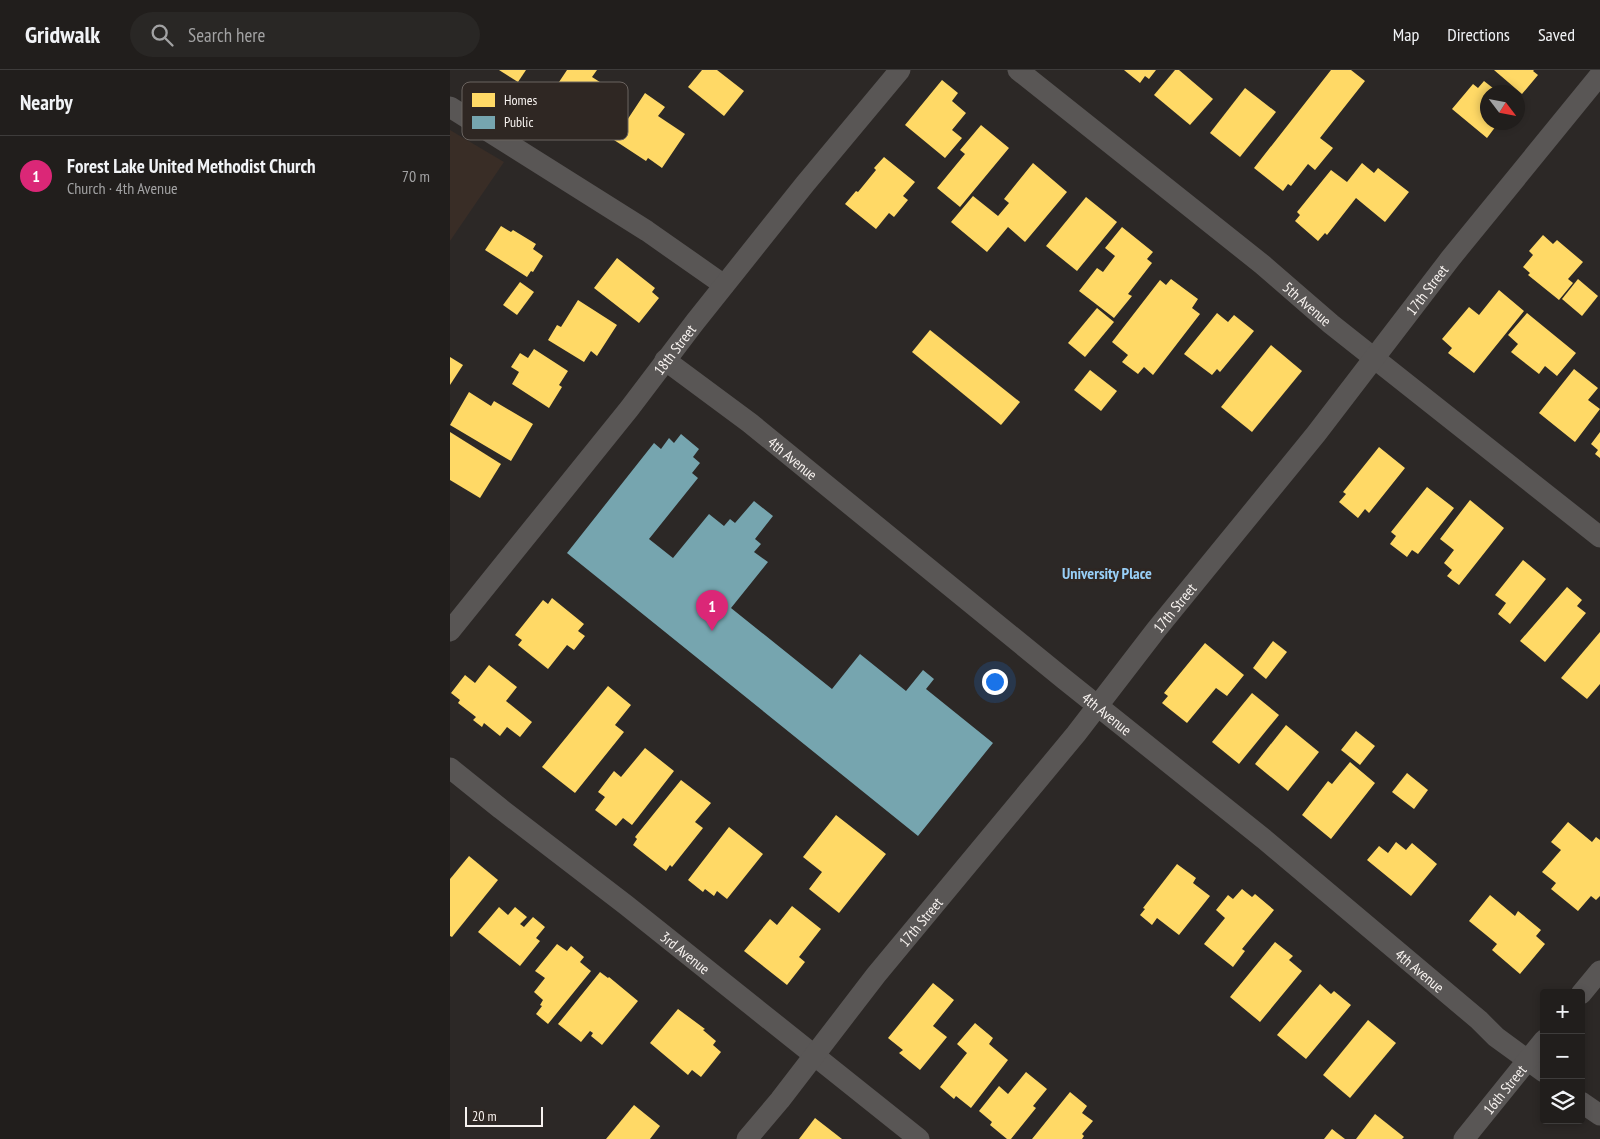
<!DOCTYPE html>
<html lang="en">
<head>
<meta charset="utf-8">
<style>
	body { margin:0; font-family:"PT Sans Narrow",sans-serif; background:#292725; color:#f1f3f6 }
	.controls { position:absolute; right:15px; bottom:15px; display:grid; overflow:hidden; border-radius:5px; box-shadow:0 2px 8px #0003 }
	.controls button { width:45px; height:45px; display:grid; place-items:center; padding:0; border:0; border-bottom:1px solid #3e3c3b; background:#211e1c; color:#f1f3f6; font:25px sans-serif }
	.compass { position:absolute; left:1030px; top:15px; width:45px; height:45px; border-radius:50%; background:#211e1c; box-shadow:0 2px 8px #0003; rotate:122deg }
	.scale { position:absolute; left:15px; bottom:12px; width:78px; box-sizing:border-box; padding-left:5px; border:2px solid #f7f2ef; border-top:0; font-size:14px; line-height:18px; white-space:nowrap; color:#f7f2ef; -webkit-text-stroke:4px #2f2723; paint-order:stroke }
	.you { position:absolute; left:544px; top:611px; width:18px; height:18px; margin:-12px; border:4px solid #fff; border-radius:50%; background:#1a73e8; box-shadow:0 0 0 8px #1a73e833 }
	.badge { display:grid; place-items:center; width:32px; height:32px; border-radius:50%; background:#db2777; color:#fff; font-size:16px; font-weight:700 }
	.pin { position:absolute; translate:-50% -41px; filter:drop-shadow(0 1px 2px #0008) }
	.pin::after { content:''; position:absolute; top:26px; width:18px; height:15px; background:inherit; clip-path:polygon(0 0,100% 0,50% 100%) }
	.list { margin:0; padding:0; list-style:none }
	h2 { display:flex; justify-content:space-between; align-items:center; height:65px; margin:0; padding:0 20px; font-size:21px }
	h2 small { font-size:16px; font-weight:400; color:#a2a2a3 }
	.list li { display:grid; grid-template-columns:32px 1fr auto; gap:15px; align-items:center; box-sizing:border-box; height:80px; padding:0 20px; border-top:1px solid #3e3c3b }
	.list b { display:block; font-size:19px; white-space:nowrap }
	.list p { margin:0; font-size:16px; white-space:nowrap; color:#a2a2a3 }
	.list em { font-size:16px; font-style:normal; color:#a2a2a3 }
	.icon { flex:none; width:28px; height:28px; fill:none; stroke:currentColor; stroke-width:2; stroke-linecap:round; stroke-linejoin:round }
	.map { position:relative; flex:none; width:1150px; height:1069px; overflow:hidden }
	header { display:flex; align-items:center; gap:30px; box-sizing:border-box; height:70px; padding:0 25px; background:#211e1c; border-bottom:1px solid #3e3c3b }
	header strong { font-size:24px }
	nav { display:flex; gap:28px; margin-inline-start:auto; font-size:18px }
	.search { width:350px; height:45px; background:#292725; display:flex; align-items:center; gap:12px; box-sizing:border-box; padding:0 18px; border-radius:28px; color:#a2a2a3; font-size:19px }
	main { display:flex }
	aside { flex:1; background:#211e1c }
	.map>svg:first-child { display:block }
	.built { fill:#392d26 }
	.homes { fill:#ffd966 }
	.public { fill:#76a5af }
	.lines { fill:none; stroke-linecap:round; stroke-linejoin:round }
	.minor { stroke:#595655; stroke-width:21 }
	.labels { text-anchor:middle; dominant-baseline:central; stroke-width:5; stroke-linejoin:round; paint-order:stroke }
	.street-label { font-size:15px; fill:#f7f2ef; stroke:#2f2723 }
	.neighbourhood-label { font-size:16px; font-weight:bold; fill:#98cff7; stroke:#2f2723 }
	.key { fill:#2f2723; stroke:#6b6460; stroke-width:1 }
	.key-label { font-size:14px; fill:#f7f2ef }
</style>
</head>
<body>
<header>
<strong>Gridwalk</strong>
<div class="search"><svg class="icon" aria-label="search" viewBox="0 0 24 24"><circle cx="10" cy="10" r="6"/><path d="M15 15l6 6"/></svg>Search here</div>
<nav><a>Map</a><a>Directions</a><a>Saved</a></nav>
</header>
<main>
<aside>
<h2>Nearby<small></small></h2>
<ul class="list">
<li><span class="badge">1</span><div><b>Forest Lake United Methodist Church</b><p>Church · 4th Avenue</p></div><em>70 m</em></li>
</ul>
</aside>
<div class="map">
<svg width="1150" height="1069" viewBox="0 0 1150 1069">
	<rect width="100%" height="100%" fill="#2c2826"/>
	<polygon class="built" points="0,60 54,92 0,171"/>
	<g class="homes">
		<polygon points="49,0 76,0 68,12"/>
		<polygon points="117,0 147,0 142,7 153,14 149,20 164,30 154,46 139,36 129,50 97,30"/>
		<polygon points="252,0 267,0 294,21 274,46 238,17"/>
		<polygon points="674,0 706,0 699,9 695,6 690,13"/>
		<polygon points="725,0 729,0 763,29 740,55 704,25"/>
		<polygon points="881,0 901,0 915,11 870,68 883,78 865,100 858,94 841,116 838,114 833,121 804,98"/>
		<polygon points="1044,0 1084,0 1083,1 1088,5 1072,24"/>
		<polygon points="492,10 508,23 502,31 516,43 502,60 512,68 495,88 455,55"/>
		<polygon points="1034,11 1048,22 1038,22 1038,52 1049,52 1037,68 1002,39 1023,14 1028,18"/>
		<polygon points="795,18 826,42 790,87 760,63"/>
		<polygon points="195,23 215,37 208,46 235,64 212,98 198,88 196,91 164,70"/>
		<polygon points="531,55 559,78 510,137 487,118 515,84 510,80"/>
		<polygon points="434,87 465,112 453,126 458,130 444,147 439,143 426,159 395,134 406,121 408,122 426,100 424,98"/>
		<polygon points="583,93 617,122 575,172 558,157 537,182 501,152 523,126 548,146 559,133 554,129"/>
		<polygon points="912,93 924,103 928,98 959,122 935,152 906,128 877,165 875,163 868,171 845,151 850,145 847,142 881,100 897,112"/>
		<polygon points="636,127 667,152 627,201 596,176"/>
		<polygon points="51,156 61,162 63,160 86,174 83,179 93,186 83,202 81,201 77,207 35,180"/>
		<polygon points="672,157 703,182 697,189 702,193 678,224 682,226 664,248 629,221 647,198 653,202 665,186 655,178"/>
		<polygon points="1093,165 1103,174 1107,170 1133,192 1118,209 1123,213 1109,230 1078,205 1080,203 1073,197 1083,185 1079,181"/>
		<polygon points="167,188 205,218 202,222 209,228 189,253 144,218"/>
		<polygon points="721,209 748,229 742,238 750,244 703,305 694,297 688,304 672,292 678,285 662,272 710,210 716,215"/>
		<polygon points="1128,209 1148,226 1132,246 1112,229"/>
		<polygon points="70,212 84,222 67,245 53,235"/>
		<polygon points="1049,220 1074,241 1024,303 998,283 1002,278 992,269 1019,237 1029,245"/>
		<polygon points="128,230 167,255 147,286 141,281 134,292 98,270 107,255 111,257"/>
		<polygon points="647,238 664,252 635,287 618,273"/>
		<polygon points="767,243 778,252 784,245 804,261 770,302 767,299 762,305 734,284"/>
		<polygon points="1077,243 1126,283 1107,306 1095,296 1089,304 1061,282 1068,274 1058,265"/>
		<polygon points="480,260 570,332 551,355 462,282"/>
		<polygon points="821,275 852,301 802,362 771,337"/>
		<polygon points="84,279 118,301 109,315 112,317 99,338 62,314 69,302 61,297 70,283 78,288"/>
		<polygon points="0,287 13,295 0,315"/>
		<polygon points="1124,299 1148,318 1138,330 1150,339 1125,372 1089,343"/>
		<polygon points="640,300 667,321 651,341 624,320"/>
		<polygon points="19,322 41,336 44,331 83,354 61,391 0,355"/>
		<polygon points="0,362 51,394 30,428 0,410"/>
		<polygon points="1150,362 1150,388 1145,384 1148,380 1141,374"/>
		<polygon points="929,377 955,398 919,443 915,439 908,448 889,432 896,424 893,422"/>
		<polygon points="977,417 1004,438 968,484 962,480 957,487 940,474 946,466 941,462"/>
		<polygon points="1020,430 1054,458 1009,515 997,506 1002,500 994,493 1004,480 990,469"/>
		<polygon points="1073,490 1096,509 1060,554 1048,544 1056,533 1045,525"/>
		<polygon points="1117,517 1132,530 1127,536 1136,543 1095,592 1070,571"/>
		<polygon points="102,528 134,554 128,561 135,566 124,580 117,575 98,599 68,575 72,570 65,565 93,530 98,534"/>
		<polygon points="1150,562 1150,614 1137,629 1111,608"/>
		<polygon points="823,571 837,582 816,609 803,598"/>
		<polygon points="755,573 794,605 777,626 766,618 737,653 712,633 718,626 714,623"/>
		<polygon points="39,595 67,617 56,631 82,652 70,667 57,657 50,666 34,653 32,657 23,650 26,647 8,633 10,630 1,623 15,605 25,613"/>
		<polygon points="158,616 181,635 165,655 174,662 125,723 92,697"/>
		<polygon points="802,623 829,645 789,694 762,672"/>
		<polygon points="836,655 869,682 838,721 805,694"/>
		<polygon points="906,661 925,676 910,695 891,680"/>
		<polygon points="195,678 224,701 182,755 173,748 166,756 145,740 155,727 148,722 164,701 171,707"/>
		<polygon points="900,692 925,713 881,769 852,745 878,711 882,714"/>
		<polygon points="957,703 978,720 964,739 942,722"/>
		<polygon points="231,710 261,733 245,752 253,758 222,797 220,795 216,801 183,775 187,769 185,767"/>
		<polygon points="386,745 436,784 389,843 359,819 372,802 353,787"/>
		<polygon points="1118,752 1142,772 1146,767 1150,770 1150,826 1146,830 1141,826 1128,841 1101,819 1106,813 1092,802 1111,780 1101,772"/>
		<polygon points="279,757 313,784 277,829 267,821 264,826 255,819 253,822 238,810"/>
		<polygon points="946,772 956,780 962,773 987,794 961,826 917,790 929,776 938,783"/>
		<polygon points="19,786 48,810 2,867 0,866 0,809"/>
		<polygon points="727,794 746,808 743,813 760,826 729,865 707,848 702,855 690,845 695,839 693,838"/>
		<polygon points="792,819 802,827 805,824 824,840 792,879 795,881 783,897 754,874 775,848 766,840 778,825 783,829"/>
		<polygon points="1040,825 1065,846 1068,841 1091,860 1086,866 1095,874 1070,904 1042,880 1047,874 1019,851"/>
		<polygon points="342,836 371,859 349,887 355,892 337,915 294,881 320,849 327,855"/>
		<polygon points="49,837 58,845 65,837 77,847 70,854 74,857 83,847 95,857 86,868 90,871 70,896 28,862"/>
		<polygon points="825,872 843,886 839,890 852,901 810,952 780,927"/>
		<polygon points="107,874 117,881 121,876 134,887 130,892 141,901 98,954 86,944 92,936 90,935 93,930 84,922 95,908 85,901"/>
		<polygon points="150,902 158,908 159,907 188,931 152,975 141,966 143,963 140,961 131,972 108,954"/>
		<polygon points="483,913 504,930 483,956 497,967 470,1000 449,983 453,980 438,968"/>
		<polygon points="870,914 881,924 884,921 901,935 856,989 827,965"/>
		<polygon points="228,939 255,959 253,960 266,971 263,975 271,982 251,1007 242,1000 238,1005 200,973"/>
		<polygon points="918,950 946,973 900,1028 873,1005"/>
		<polygon points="525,953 543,968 539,974 558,990 521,1038 506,1026 504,1029 490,1017 517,983 507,974"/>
		<polygon points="576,1002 597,1019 583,1036 586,1038 561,1069 557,1069 540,1055 542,1052 529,1041 549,1016 558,1024"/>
		<polygon points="620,1022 637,1036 632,1043 643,1051 632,1064 634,1066 632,1069 582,1069"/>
		<polygon points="184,1035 210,1056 200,1069 156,1069"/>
		<polygon points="925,1044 954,1067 952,1069 906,1069"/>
		<polygon points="365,1048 392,1069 349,1069"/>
		<polygon points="882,1059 895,1069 874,1069"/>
	</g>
	<polygon class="public" points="231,364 249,379 243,387 250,393 242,403 248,408 199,469 223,488 259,444 274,456 280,449 285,453 304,431 323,446 305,469 311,474 304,482 318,492 281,538 382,619 410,584 456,621 473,600 484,609 476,619 543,673 468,766 117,483 204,373 211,379 219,368 224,373"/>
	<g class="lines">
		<g class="minor">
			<path id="s1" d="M568 0 813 195 881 254 1150 467"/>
			<polyline points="0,37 197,161 274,215"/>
			<path id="s2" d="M215 290 300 353 614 609 814 769 1029 950 1046 967 1094 1002"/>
			<path id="s3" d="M0 561 179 339 245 252 355 114 450 0"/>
			<path id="s4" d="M0 698 51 739 176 835 469 1069"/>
			<polyline points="1131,924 1150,901"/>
			<polyline points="1131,1032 1150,1045"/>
			<path id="s5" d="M297 1069 330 1030 426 905 626 664 706 560 866 364 1000 189 1150 5"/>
			<path id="s6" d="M1014 1069 1094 970"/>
		</g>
	</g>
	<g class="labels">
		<g class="street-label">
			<text stroke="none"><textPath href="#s5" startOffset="1088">17th Street</textPath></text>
			<text stroke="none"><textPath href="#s1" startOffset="372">5th Avenue</textPath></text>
			<text stroke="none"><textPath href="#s3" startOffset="360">18th Street</textPath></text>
			<text stroke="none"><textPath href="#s2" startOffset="161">4th Avenue</textPath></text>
			<text stroke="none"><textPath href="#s5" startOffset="682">17th Street</textPath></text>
			<text stroke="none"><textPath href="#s2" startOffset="566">4th Avenue</textPath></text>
			<text stroke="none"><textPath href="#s5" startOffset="278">17th Street</textPath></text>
			<text stroke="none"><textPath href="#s4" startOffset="299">3rd Avenue</textPath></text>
			<text stroke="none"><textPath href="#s2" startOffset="971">4th Avenue</textPath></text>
			<text stroke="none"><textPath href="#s6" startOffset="64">16th Street</textPath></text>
		</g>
		<g class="neighbourhood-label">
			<text x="657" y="503">University Place</text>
		</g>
	</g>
	<rect x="12" y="12" width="166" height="58" rx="8" class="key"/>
	<rect x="22" y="23" width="23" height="14" fill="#ffd966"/>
	<rect x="22" y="46" width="23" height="13" fill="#76a5af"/>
	<g class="key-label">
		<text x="54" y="35">Homes</text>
		<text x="54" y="57">Public</text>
	</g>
</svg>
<div class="controls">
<button>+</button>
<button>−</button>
<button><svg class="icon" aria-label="layers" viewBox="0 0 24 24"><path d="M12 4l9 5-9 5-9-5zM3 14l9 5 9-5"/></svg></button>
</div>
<svg class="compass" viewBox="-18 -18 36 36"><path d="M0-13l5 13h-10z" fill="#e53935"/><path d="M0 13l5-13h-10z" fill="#a2a2a3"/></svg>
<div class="scale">20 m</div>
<div class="you"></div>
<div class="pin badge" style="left:262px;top:561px">1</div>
</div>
</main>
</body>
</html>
